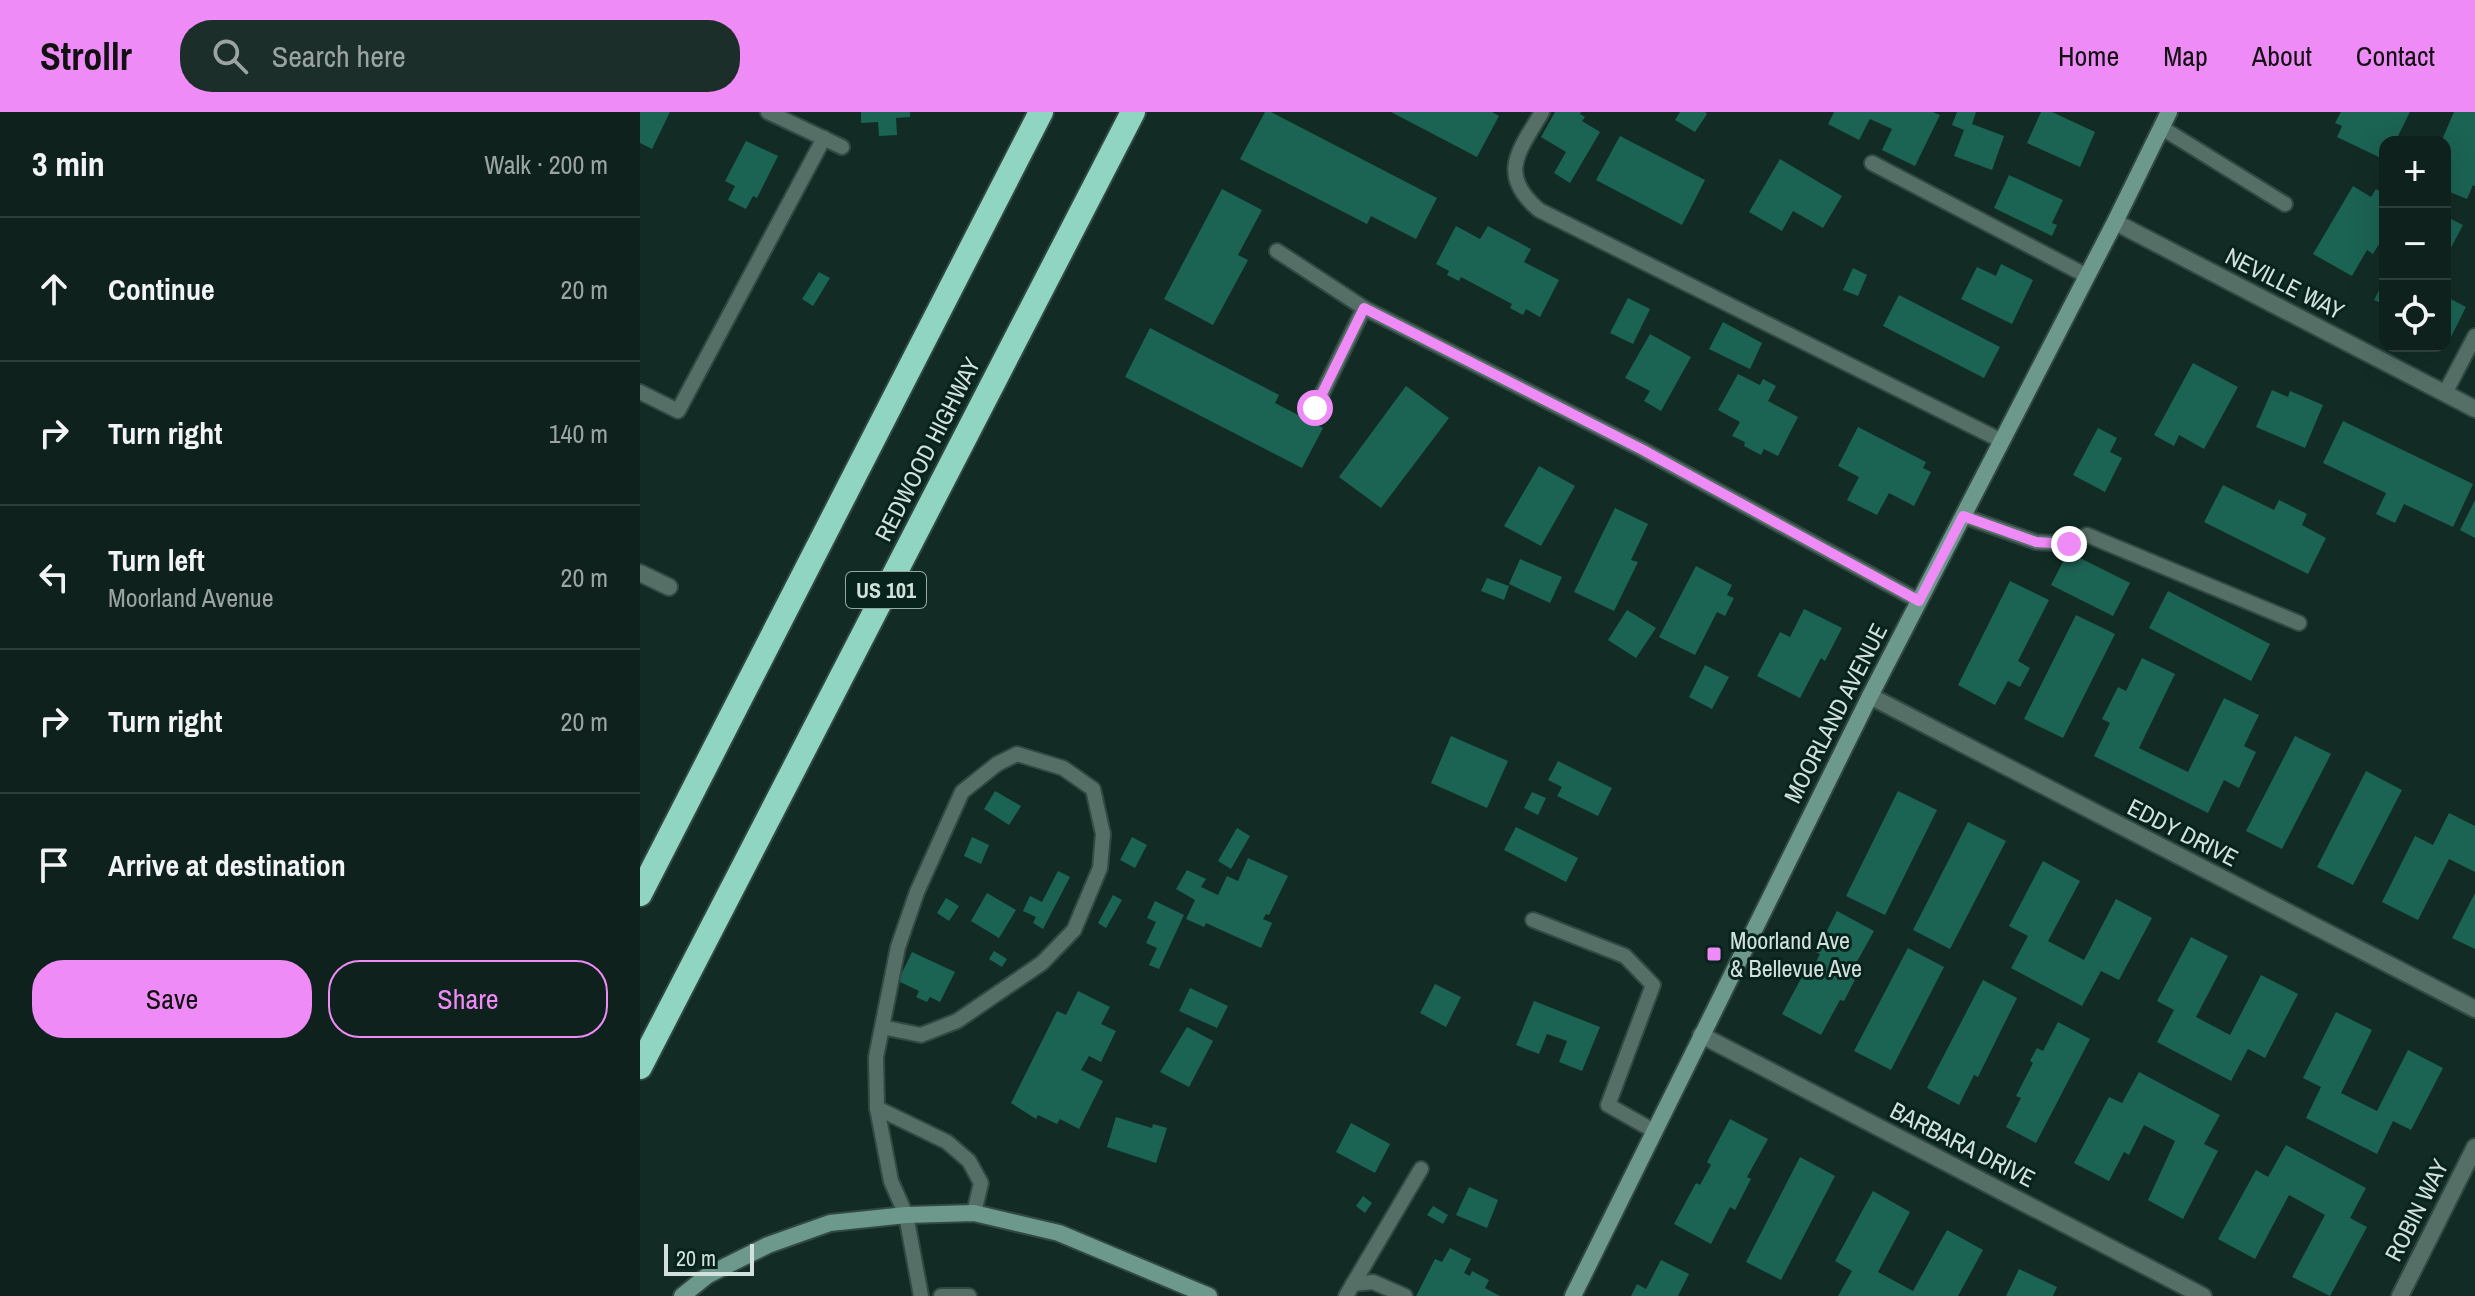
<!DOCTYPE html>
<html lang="en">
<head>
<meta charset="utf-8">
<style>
	body { margin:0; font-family:"Archivo Narrow",sans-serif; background:#1c2e29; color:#f1f3f6 }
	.controls { position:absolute; right:24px; top:24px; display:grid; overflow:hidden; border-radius:16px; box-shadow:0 8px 32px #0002 }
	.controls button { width:72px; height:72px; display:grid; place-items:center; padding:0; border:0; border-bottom:2px solid #2e3e3b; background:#0e211c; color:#f1f3f6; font:40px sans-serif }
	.scale { position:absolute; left:24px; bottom:20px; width:90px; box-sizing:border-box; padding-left:8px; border:4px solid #d2e1dc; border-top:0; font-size:22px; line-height:28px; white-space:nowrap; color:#d2e1dc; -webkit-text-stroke:6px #07231c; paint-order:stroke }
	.stop { position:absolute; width:24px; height:24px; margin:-18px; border:6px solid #ef8bf7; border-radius:50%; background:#fff }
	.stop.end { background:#ef8bf7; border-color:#fff; box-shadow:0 2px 8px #0008 }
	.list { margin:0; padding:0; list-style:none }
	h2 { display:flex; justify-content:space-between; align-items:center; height:104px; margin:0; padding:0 32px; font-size:34px }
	h2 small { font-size:26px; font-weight:400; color:#9ba3a3 }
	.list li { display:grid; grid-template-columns:52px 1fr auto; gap:24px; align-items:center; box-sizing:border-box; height:144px; padding:0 32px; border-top:2px solid #2e3e3b }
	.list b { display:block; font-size:30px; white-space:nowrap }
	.list p { margin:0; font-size:26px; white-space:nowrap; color:#9ba3a3 }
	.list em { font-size:26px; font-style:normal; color:#9ba3a3 }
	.actions { display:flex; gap:16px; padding:24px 32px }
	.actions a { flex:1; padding:18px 0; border:2px solid #ef8bf7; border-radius:32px; text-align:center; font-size:28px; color:#ef8bf7 }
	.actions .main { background:#ef8bf7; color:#111 }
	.icon { flex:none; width:44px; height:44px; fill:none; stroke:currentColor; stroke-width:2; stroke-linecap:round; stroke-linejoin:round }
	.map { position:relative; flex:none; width:1835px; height:1184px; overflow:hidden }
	header { display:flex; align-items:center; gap:48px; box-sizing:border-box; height:112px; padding:0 40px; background:#ef8bf7; color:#111 }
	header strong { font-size:38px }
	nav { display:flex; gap:44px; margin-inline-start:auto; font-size:28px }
	.search { width:560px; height:72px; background:#1c2e29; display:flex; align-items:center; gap:20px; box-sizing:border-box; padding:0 28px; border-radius:32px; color:#9ba3a3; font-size:30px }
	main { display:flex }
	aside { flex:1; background:#0e211c }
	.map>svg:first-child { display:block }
	.building { fill:#1b6353 }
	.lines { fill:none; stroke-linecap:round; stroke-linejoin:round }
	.lane-casing { stroke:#314942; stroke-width:18 }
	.street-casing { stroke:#314942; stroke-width:20 }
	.secondary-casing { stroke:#314942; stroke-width:20 }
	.highway-casing { stroke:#314942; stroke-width:28 }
	.lane { stroke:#556f67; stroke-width:14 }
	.street { stroke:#556f67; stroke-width:16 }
	.secondary { stroke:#6d998c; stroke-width:16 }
	.highway { stroke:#90d5c2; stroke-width:24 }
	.route { stroke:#ef8bf7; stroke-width:10 }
	.poi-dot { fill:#ef8bf7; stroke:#07231c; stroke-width:3 }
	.labels { text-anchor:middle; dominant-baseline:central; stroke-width:6; stroke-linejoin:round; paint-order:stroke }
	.shield { fill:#07231c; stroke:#95a8a2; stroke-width:2 }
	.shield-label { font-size:22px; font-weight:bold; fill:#d2e1dc }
	.street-label { font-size:24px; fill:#d2e1dc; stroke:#07231c }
	.poi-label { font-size:24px; fill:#d2e1dc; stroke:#07231c; text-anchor:start }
</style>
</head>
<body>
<header>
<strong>Strollr</strong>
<div class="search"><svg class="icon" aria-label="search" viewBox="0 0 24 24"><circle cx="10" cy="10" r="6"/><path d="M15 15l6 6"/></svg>Search here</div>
<nav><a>Home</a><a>Map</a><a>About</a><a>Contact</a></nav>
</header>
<main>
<aside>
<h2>3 min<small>Walk · 200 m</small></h2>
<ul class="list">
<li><svg class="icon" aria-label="ahead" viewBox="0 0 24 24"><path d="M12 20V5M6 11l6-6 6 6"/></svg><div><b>Continue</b></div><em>20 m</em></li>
<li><svg class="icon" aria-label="right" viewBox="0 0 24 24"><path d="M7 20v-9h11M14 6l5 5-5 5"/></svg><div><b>Turn right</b></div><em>140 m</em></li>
<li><svg class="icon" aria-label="left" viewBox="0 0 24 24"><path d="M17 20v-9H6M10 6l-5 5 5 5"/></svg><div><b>Turn left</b><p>Moorland Avenue</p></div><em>20 m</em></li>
<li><svg class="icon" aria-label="right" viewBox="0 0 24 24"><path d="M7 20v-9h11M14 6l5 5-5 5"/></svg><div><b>Turn right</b></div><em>20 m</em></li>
<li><svg class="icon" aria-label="arrive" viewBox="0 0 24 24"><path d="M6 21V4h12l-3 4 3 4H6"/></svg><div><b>Arrive at destination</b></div></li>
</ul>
<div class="actions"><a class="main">Save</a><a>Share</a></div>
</aside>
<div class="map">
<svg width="1835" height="1184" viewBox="0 0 1835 1184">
	<rect width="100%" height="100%" fill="#122c25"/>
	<g class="building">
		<polygon points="0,0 30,0 12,37 0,31"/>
		<polygon points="221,0 270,0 270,5 256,6 257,23 239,24 238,10 221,11"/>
		<polygon points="625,0 631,0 797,86 776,127 731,104 727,112 600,47"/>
		<polygon points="751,0 852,0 859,4 837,45"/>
		<polygon points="915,0 941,0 940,2 945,5 942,9 960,20 930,71 914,61 926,40 901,25"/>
		<polygon points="1040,0 1065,0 1067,2 1055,20 1035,8"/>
		<polygon points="1194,0 1293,0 1300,3 1275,54 1242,38 1252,17 1230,7 1219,28 1188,12"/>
		<polygon points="1317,0 1336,0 1332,12 1364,24 1352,58 1314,44 1324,18 1312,13"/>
		<polygon points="1401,0 1412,0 1455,20 1440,55 1387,31"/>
		<polygon points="1701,0 1770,0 1755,30 1745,30 1745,48 1697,25 1702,14 1695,11"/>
		<polygon points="1814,0 1835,0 1835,74 1833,73 1827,87 1805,78 1805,30 1801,30"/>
		<polygon points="980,24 1065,68 1042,113 956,68"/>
		<polygon points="106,29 138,44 117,86 113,84 106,97 88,88 95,74 85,69"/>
		<polygon points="1140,47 1202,84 1183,116 1153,99 1142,119 1109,100"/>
		<polygon points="1369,63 1423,88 1412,111 1417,113 1412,124 1354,96"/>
		<polygon points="1713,74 1731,85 1736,77 1745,82 1745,122 1733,142 1727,138 1712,164 1673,142"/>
		<polygon points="582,77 622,98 598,143 608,148 573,213 524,187"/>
		<polygon points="1805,104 1823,113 1805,147"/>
		<polygon points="816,114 840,127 848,114 891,137 884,150 919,168 900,205 886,197 883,203 870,196 872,192 821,165 819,169 807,163 809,159 796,152"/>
		<polygon points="1361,152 1393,168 1372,212 1321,187 1337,155 1356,164"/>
		<polygon points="1213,156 1227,163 1218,184 1203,178"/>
		<polygon points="179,160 190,166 173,194 162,187"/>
		<polygon points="1745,167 1745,193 1734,188"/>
		<polygon points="1259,183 1360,235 1344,266 1243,214"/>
		<polygon points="1805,184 1826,195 1810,227 1805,224"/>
		<polygon points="988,186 1010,197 993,232 970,221"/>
		<polygon points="1083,210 1122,231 1110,257 1069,237"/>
		<polygon points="510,216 639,283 635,291 683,316 662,356 485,265"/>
		<polygon points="1010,222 1051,245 1021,299 1004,289 1010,279 985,266"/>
		<polygon points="1553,251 1598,275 1564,337 1539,323 1534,334 1514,323"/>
		<polygon points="1098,262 1120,273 1123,267 1136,274 1128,289 1158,305 1138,344 1124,337 1121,343 1104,334 1105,330 1092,324 1100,310 1078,298"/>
		<polygon points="766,274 809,306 741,396 699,365"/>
		<polygon points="1632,278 1648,285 1650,279 1683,293 1665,336 1616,315"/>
		<polygon points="1703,309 1833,372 1813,415 1764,392 1755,411 1736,402 1746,381 1683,351"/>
		<polygon points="1218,315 1286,350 1283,356 1291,360 1274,394 1249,381 1237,403 1207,388 1219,365 1198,354"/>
		<polygon points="1458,316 1477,326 1470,340 1482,346 1465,380 1433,363"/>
		<polygon points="899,354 935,374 901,434 864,414"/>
		<polygon points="1583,373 1634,398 1639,388 1667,402 1662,413 1686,426 1668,462 1564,410"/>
		<polygon points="1835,388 1835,426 1820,418"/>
		<polygon points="975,396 1008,412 991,448 998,450 974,499 934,480"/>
		<polygon points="1428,440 1490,471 1473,504 1411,473"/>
		<polygon points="880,447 922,465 910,491 869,472"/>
		<polygon points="1056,454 1092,473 1087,483 1094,486 1085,504 1077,500 1055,543 1019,525"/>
		<polygon points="847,466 869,474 864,488 841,479"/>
		<polygon points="1370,469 1409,488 1378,549 1390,556 1380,575 1368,569 1355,593 1318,573"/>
		<polygon points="1528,479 1630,532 1611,569 1509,516"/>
		<polygon points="1164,497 1202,516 1185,549 1181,546 1160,586 1117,564 1140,520 1150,525"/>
		<polygon points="987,498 1016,516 996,546 968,528"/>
		<polygon points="1436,503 1475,522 1423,626 1384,607"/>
		<polygon points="1502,546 1535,562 1499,636 1548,660 1584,586 1619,603 1604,634 1616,640 1599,676 1584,668 1568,701 1454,644 1470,611 1462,607 1478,575 1486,579"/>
		<polygon points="1065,553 1089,565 1072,597 1049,585"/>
		<polygon points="811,624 868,649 847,696 791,671"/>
		<polygon points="1655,624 1691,642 1642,737 1606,719"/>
		<polygon points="918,649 972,676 958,704 917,684 922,675 908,668"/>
		<polygon points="1726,659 1762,678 1713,773 1677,755"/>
		<polygon points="355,679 381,694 369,713 344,697"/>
		<polygon points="1258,679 1297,698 1245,803 1206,784"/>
		<polygon points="892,680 906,686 898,703 884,696"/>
		<polygon points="1809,701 1835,714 1835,760 1809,747 1778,808 1742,790 1775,724 1793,733"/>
		<polygon points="1328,710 1366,729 1310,837 1273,818"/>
		<polygon points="876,715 938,746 926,770 864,738"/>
		<polygon points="597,716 610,724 591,757 578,749"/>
		<polygon points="332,725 349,733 341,752 324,744"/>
		<polygon points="492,725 507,733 495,756 480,748"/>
		<polygon points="608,746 648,764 629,803 626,802 623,807 632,811 621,836 566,811 564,815 546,807 555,788 536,777 547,758 566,767 561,775 578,783 587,764 598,769"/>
		<polygon points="1403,749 1440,769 1408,829 1444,848 1476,787 1512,806 1479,868 1461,859 1442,894 1371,856 1388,824 1369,814"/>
		<polygon points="418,759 430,765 403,817 393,811 396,805 383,799 390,784 402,790"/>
		<polygon points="347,781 376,798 359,826 331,809"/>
		<polygon points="1835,781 1835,837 1812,826"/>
		<polygon points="473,783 482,788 466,816 458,811"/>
		<polygon points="306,786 319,794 309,809 297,801"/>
		<polygon points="515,789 544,803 519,857 509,853 517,836 506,831 516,810 507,806"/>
		<polygon points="1197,799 1234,819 1214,855 1220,858 1204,889 1200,888 1181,923 1142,902 1164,861 1169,863 1180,842 1176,840"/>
		<polygon points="1551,825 1588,844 1556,905 1590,923 1621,863 1658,882 1625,946 1608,937 1591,969 1517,930 1534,898 1517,889"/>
		<polygon points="1268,836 1304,855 1251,958 1214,939"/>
		<polygon points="354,839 367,847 362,855 349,847"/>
		<polygon points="272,840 315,860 300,890 290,885 287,890 276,885 279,879 258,869"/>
		<polygon points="1343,868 1377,886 1338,965 1334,963 1319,993 1287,976"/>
		<polygon points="795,872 821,885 806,915 780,901"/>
		<polygon points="550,876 588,894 577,916 539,899"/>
		<polygon points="438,879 470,895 461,912 476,919 461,950 449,944 441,958 463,969 439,1017 420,1007 417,1012 398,1003 396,1007 371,991 417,899 426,903"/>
		<polygon points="894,889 960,915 942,959 919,950 927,929 907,922 899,942 876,933"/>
		<polygon points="1696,900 1732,918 1701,981 1737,999 1768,938 1803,956 1771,1018 1753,1009 1737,1042 1666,1006 1681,975 1663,966"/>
		<polygon points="1418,910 1450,927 1396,1031 1366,1015 1381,986 1376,984 1393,951 1390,949 1397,936 1403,939"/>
		<polygon points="547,915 573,929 549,975 520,960"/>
		<polygon points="1499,960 1580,1003 1564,1032 1578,1039 1543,1107 1508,1088 1535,1029 1504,1013 1489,1043 1484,1040 1469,1069 1434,1051 1469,985 1482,991"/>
		<polygon points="476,1005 512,1016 513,1012 527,1016 516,1051 467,1035"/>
		<polygon points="1090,1007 1128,1027 1107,1065 1111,1067 1095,1098 1090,1095 1071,1132 1034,1112 1056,1071 1060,1073 1071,1053 1067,1050"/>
		<polygon points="711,1011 750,1032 735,1061 696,1040"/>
		<polygon points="1646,1033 1726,1076 1710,1106 1727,1115 1690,1184 1652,1165 1685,1103 1649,1083 1615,1147 1578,1127 1616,1058 1628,1065"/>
		<polygon points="1160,1045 1195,1064 1141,1168 1106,1150"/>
		<polygon points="829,1075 858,1088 847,1116 816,1103"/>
		<polygon points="1233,1079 1270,1100 1238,1160 1273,1179 1307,1118 1343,1138 1318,1184 1198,1184 1212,1159 1195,1149"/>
		<polygon points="723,1084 732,1091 725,1101 716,1094"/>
		<polygon points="793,1094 808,1103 803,1112 787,1103"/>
		<polygon points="810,1136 831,1147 824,1161 830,1164 832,1159 849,1168 845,1176 860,1184 776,1184 795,1147 802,1150"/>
		<polygon points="1021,1148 1049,1162 1038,1184 991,1184 997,1172 1006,1177"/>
		<polygon points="1379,1157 1417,1175 1413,1184 1366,1184"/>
	</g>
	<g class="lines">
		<g class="lane-casing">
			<g id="lane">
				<polyline points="128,0 202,35"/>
				<path d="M902 0C879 39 857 62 899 98L1362 329"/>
				<polyline points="1522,16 1645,92"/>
				<polyline points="1232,51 1447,164"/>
				<polyline points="637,139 724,196 1003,338 1279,489"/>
				<polyline points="0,280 38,299 184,26"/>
				<polyline points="1805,281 1835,224"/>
				<polyline points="675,296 724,196"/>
				<polyline points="1323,404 1396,430 1429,432 1447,423 1659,511"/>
				<polyline points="893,808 985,844 1013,873 968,993 1014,1019"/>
				<polyline points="242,915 281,923 317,909 402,851 434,818 460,756 463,722 453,677 423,656 377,642 357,652 322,680 277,780 258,835 236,945 237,996 251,1069 266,1103 281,1184"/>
				<polyline points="237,996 307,1030 329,1049 341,1071 334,1101"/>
				<polyline points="713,1172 733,1170 765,1184"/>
				<polyline points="301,1184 329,1184"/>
				<polyline points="706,1184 781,1057"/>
			</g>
		</g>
		<g class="street-casing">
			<g id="street">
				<polyline points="1475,110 1835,297"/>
				<polyline points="0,461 29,475"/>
				<polyline points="1230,584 1835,897"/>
				<polyline points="1061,923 1563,1184"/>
				<polyline points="1760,1184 1835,1035"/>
			</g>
		</g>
		<g class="secondary-casing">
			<g id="secondary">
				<polyline points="42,1184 68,1163 128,1133 190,1111 266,1103 334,1101 419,1121 569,1184"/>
				<polyline points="933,1184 1230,584 1475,110 1529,0"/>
			</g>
		</g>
		<g class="highway-casing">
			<g id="highway">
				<polyline points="0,782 401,0"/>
				<polyline points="0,955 493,0"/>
			</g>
		</g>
		<use href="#lane" class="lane"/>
		<use href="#street" class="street"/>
		<use href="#secondary" class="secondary"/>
		<use href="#highway" class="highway"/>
	</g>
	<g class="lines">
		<polyline class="route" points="675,296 724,196 1003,338 1279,489 1323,404 1396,430 1429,432"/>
	</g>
	<rect class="poi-dot" x="1066" y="834" width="16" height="16" rx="4"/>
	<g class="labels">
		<rect class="shield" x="206" y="460" width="80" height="36" rx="6"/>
		<g class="shield-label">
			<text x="246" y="478">US 101</text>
		</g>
		<g class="street-label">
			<text transform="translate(1645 171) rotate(27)">NEVILLE WAY</text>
			<text transform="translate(287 337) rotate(-63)">REDWOOD HIGHWAY</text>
			<text transform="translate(1195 601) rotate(-63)">MOORLAND AVENUE</text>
			<text transform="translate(1543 720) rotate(27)">EDDY DRIVE</text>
			<text transform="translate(1323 1032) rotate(27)">BARBARA DRIVE</text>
			<text transform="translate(1776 1098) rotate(-63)">ROBIN WAY</text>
		</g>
		<g class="poi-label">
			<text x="1090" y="828">Moorland Ave<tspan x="1090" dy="28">&amp; Bellevue Ave</tspan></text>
		</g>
	</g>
</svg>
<div class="controls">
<button>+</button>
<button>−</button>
<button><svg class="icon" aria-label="locate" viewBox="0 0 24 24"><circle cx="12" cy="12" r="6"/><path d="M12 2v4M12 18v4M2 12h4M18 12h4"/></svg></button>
</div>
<div class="scale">20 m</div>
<div class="stop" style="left:675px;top:296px"></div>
<div class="stop end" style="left:1429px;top:432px"></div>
</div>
</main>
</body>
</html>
